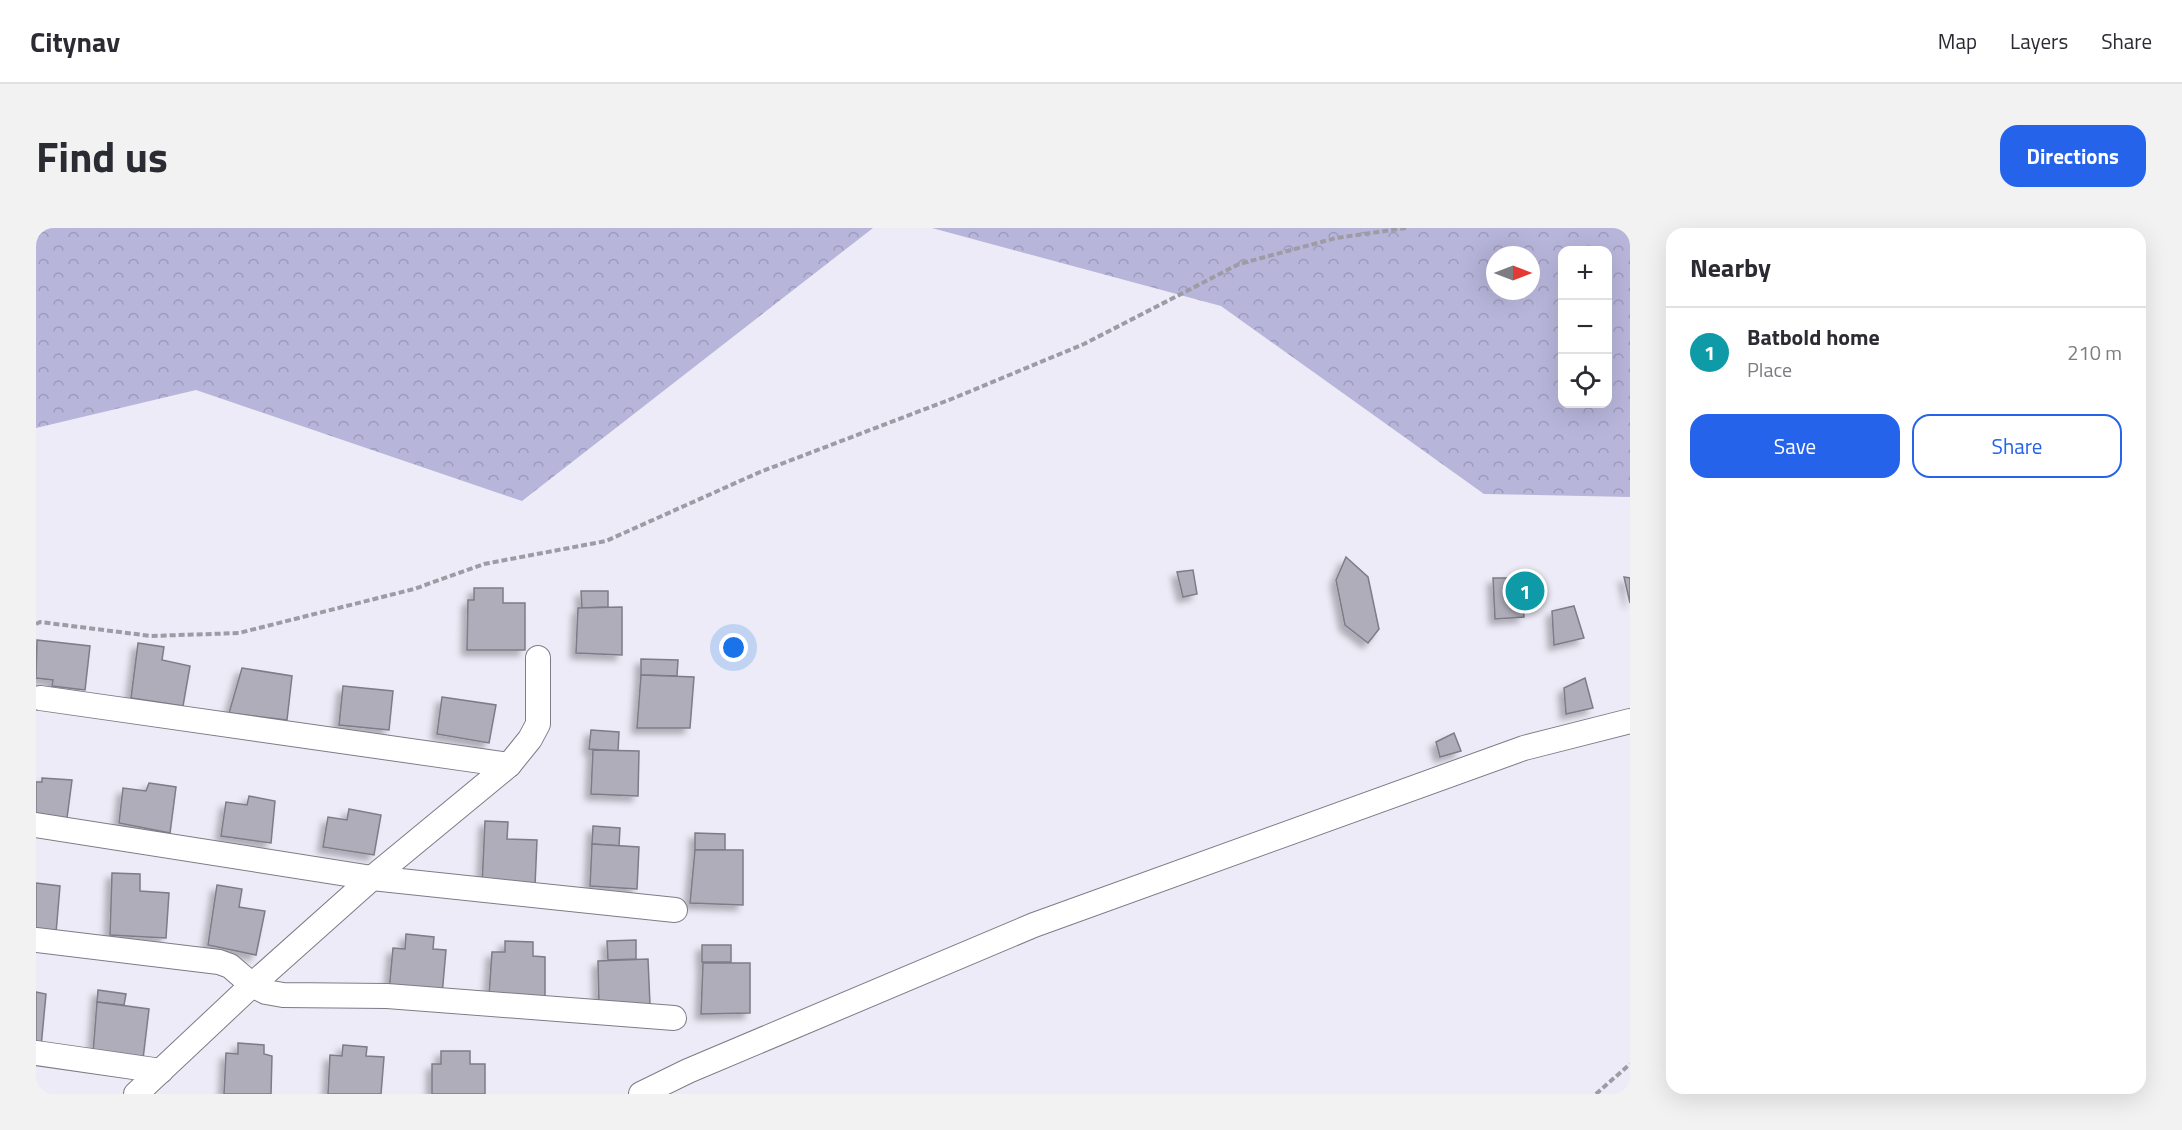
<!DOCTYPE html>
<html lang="en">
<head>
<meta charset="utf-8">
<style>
	body { margin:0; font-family:"Titillium Web",sans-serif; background:#f2f2f3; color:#2b2b33 }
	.controls { position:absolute; right:18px; top:18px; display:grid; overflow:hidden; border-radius:12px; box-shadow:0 6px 24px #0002 }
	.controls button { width:54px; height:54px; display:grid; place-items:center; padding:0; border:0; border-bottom:2px solid #e1e1e2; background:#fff; color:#2b2b33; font:30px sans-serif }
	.compass { position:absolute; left:1450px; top:18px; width:54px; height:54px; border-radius:50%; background:#fff; box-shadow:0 6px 24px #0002; rotate:90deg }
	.you { position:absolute; left:698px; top:420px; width:21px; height:21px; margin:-15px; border:4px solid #fff; border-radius:50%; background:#1a73e8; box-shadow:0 0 0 9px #1a73e833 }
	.badge { display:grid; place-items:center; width:39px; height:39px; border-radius:50%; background:#2563eb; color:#fff; font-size:20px; font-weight:700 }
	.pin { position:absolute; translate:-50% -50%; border:3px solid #fff; box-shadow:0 2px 6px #0006 }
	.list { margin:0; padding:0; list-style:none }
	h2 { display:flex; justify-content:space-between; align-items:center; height:78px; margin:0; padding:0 24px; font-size:26px }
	h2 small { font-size:20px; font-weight:400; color:#7c7c81 }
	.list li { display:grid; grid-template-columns:39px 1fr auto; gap:18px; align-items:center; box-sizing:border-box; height:90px; padding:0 24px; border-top:2px solid #e1e1e2 }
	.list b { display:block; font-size:22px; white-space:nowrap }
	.list p { margin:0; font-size:20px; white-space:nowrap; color:#7c7c81 }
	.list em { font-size:20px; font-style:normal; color:#7c7c81 }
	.actions { display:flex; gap:12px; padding:18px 24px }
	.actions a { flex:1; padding:14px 0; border:2px solid #2563eb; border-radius:18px; text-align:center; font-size:21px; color:#2563eb }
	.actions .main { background:#2563eb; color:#fff }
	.icon { flex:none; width:33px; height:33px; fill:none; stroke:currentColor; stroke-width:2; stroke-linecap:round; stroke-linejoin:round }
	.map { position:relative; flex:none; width:1594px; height:866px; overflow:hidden; border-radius:18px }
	header { display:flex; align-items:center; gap:36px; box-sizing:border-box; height:84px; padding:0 30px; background:#fff; border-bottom:2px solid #e1e1e2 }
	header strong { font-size:28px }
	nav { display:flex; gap:33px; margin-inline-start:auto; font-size:21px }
	.intro { display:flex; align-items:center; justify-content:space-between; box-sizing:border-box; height:144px; padding:0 36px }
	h1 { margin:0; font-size:42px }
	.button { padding:15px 27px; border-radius:18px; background:#2563eb; color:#fff; font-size:21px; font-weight:700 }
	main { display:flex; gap:36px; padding:0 36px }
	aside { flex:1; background:#fff; border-radius:18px; box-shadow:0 6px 24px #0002 }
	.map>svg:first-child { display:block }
	.forest { fill:url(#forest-crowns); fill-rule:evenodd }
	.building { fill:#aeadb9; stroke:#7d7c87; stroke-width:1.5; filter:url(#shadow) }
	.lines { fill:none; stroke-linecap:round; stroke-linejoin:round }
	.street-casing { stroke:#7c7c87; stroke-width:26 }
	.path { stroke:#9d9ca5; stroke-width:4; stroke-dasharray:6 3; stroke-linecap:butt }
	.street { stroke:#fff; stroke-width:24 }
</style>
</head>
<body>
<header>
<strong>Citynav</strong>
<nav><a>Map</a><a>Layers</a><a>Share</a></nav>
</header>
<div class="intro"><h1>Find us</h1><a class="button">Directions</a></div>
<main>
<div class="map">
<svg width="1594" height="866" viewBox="0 0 1594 866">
	<defs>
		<pattern id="forest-crowns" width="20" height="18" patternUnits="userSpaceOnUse" patternTransform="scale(1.5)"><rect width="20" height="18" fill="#b7b5da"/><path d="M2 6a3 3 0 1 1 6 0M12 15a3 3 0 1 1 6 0" fill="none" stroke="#9d9bbb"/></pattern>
		<filter id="shadow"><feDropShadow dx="-5.5" dy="5.5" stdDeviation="3" flood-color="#0004"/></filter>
	</defs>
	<rect width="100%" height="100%" fill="#ecebf7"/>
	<g class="forest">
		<polygon points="0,0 837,0 486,273 160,162 0,200"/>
		<path d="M896 0H1594V269L1448 266 1185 78ZM1526 22H1572V176H1526ZM1459 27H1495V63H1459Z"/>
	</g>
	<g class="building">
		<polygon points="1310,329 1332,349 1343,401 1332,415 1309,397 1300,352"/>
		<polygon points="1157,342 1161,366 1147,369 1141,344"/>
		<polygon points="1588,349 1594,350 1594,375"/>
		<polygon points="1457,350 1485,350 1488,389 1459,391"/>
		<polygon points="438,360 467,360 467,375 489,375 489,422 431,422 432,372 438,372"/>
		<polygon points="545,363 572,363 572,379 546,380"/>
		<polygon points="1538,378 1548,410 1518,417 1516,383"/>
		<polygon points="586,379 586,427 540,425 542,380"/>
		<polygon points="1,412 54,418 49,462 16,458 17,452 0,450"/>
		<polygon points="102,415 128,419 126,432 154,438 147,478 95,470"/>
		<polygon points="605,431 642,432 641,448 605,447"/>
		<polygon points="206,440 256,448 251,492 193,485"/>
		<polygon points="605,447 658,449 654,500 601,500"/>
		<polygon points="1549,450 1557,480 1530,486 1528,460"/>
		<polygon points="307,458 357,463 353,502 303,497"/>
		<polygon points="406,469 460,477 453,515 401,506"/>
		<polygon points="555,502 583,504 582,523 553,521"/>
		<polygon points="1418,505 1425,523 1404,529 1400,514"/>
		<polygon points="557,522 603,523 602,568 555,566"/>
		<polygon points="6,550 36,552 31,590 0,586 0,554 6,554"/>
		<polygon points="113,555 140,559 134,605 83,595 87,560 110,563"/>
		<polygon points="213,568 239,573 235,615 185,608 190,574 211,577"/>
		<polygon points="313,581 345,587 338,627 287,619 292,589 311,592"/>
		<polygon points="449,593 472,594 471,611 501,612 499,658 446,657"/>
		<polygon points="557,598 584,600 583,618 556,616"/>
		<polygon points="659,605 689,606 689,622 659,622"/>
		<polygon points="556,616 603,619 601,661 554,658"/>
		<polygon points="659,622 707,622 707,677 654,675"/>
		<polygon points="76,645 104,646 104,663 133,665 130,710 74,707"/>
		<polygon points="0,655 24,658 20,705 0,703"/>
		<polygon points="181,657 206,661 203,679 229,683 220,727 172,717"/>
		<polygon points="370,706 398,709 397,721 410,722 406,767 353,763 357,720 369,721"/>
		<polygon points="600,712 600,731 572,732 571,713"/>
		<polygon points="469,713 497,714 497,728 509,729 509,771 453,767 456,724 469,724"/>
		<rect x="666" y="717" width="29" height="17"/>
		<polygon points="612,731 614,777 563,779 562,733"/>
		<polygon points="667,735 714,735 714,785 665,786"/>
		<polygon points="62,762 90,766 88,777 61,774"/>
		<polygon points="0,764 10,766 5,819 0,818"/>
		<polygon points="61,774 113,781 107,831 57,825"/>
		<polygon points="202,815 228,817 228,826 236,828 235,866 188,866 190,825 202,826"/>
		<polygon points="307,817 331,819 330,828 348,829 345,866 292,866 294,827 306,828"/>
		<polygon points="405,823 434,823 434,836 449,836 449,866 396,866 396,836 405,836"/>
	</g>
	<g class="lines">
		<g class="street-casing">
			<g id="street">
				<polyline points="4,470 473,537"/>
				<polyline points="0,597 336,650 639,682"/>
				<polyline points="0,712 183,734 194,738 216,757 230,764 247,767 351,768 638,790"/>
				<polyline points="0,825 125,843"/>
				<polyline points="100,866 216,757 336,650 473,537 494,511 502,496 502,430"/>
				<polyline points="605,866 652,843 998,697 1488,520 1594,493"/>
			</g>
		</g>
		<g class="path">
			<polyline points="0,396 4,394 115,408 203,405 378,361 448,336 570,313 724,244 918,170 1048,116 1203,36 1300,10 1370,0"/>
			<polyline points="1560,866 1594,836"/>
		</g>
		<use href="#street" class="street"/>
	</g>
</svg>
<div class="controls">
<button>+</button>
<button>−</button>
<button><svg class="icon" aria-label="locate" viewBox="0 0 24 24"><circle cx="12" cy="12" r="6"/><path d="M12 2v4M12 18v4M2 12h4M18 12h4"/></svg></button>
</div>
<svg class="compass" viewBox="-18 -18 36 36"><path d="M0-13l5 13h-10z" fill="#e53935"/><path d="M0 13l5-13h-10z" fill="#7c7c81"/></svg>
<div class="you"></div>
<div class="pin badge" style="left:1489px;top:363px;background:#0f9aa8">1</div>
</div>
<aside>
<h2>Nearby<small></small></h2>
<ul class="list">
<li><span class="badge" style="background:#0f9aa8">1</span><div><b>Batbold home</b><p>Place</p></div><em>210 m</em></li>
</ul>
<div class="actions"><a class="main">Save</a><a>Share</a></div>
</aside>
</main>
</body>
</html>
